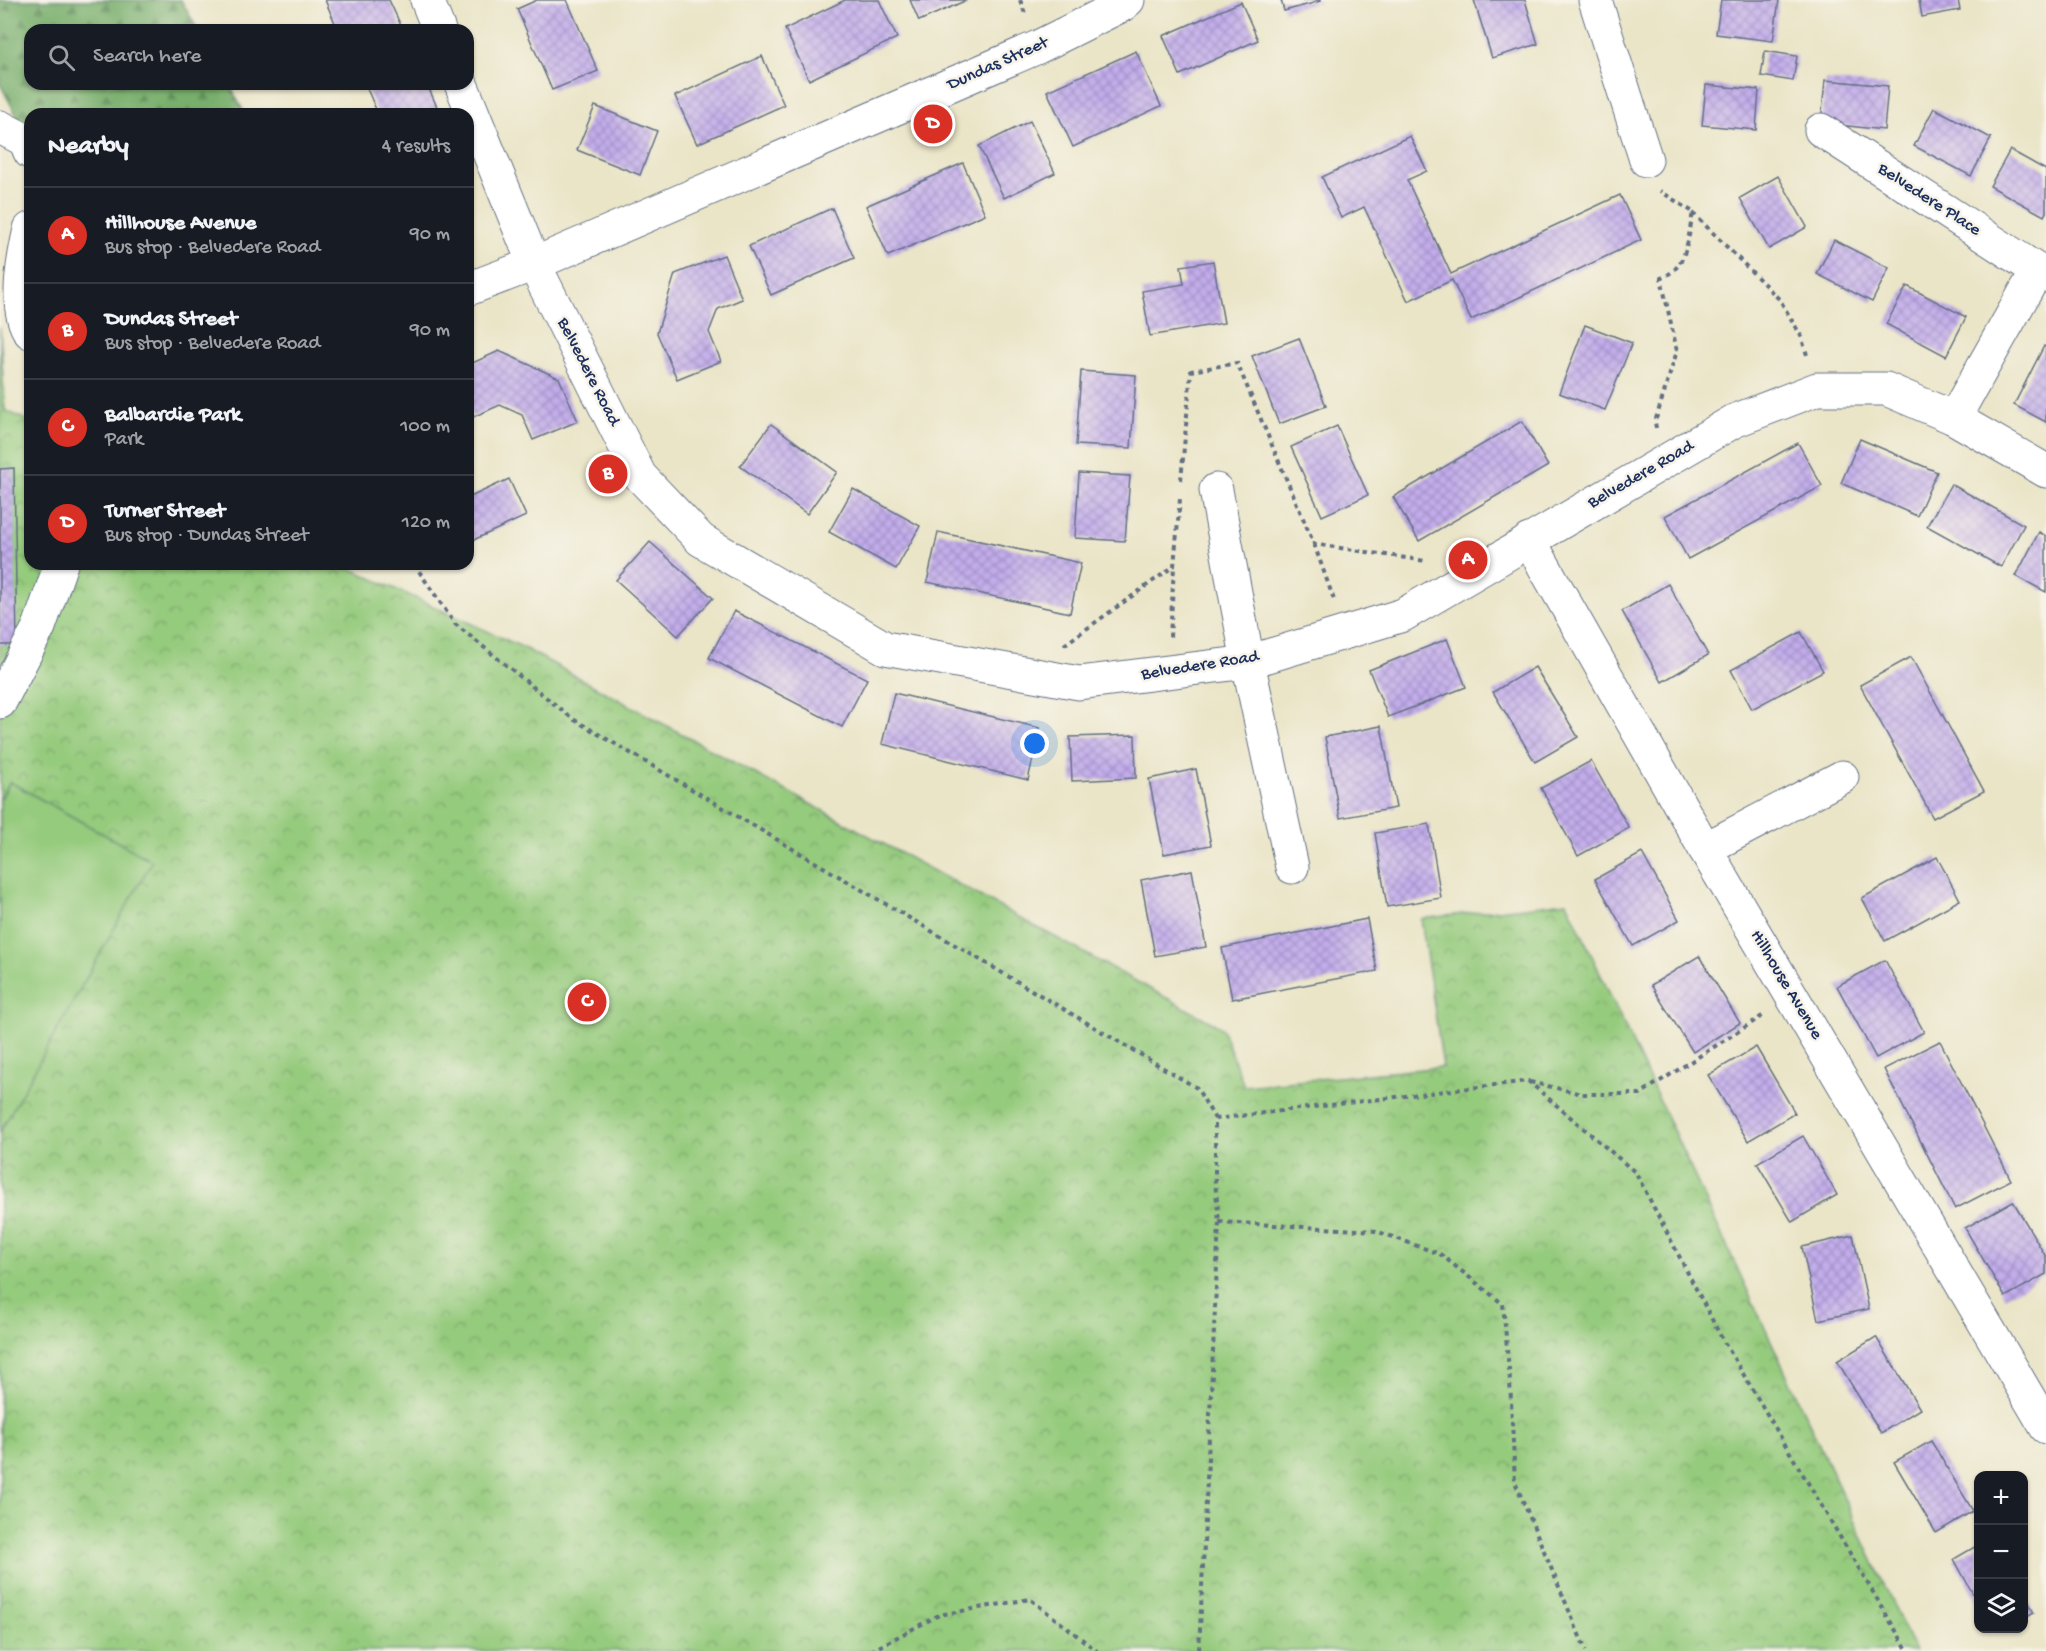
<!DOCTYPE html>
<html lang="en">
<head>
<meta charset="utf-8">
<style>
	body { margin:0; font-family:"Gochi Hand",sans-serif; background:#242831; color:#f1f3f6 }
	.controls { position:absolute; right:18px; bottom:18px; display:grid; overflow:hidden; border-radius:12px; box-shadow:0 2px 4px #0004 }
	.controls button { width:54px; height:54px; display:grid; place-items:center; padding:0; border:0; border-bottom:2px solid #363941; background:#171b24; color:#f1f3f6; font:30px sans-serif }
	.you { position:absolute; left:1035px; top:744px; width:21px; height:21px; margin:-15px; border:4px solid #fff; border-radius:50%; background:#1a73e8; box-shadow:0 0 0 9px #1a73e833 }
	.badge { display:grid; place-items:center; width:39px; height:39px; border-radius:50%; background:#d93025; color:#fff; font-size:20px; font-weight:700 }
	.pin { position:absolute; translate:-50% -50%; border:3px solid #fff; box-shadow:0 2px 6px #0006 }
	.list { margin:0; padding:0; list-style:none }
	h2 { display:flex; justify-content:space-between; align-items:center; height:78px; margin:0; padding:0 24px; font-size:26px }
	h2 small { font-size:20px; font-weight:400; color:#9ea1a6 }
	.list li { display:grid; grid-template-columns:39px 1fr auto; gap:18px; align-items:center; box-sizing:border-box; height:96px; padding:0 24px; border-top:2px solid #363941 }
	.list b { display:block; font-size:22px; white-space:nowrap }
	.list p { margin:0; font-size:20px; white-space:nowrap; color:#9ea1a6 }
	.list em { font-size:20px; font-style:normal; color:#9ea1a6 }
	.icon { flex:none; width:33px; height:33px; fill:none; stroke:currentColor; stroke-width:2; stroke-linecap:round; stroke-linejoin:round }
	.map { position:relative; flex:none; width:2046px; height:1651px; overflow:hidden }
	.search { position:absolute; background:#171b24; box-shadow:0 2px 4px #0004; left:24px; top:24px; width:450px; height:66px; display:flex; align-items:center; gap:15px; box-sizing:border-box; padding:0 21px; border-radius:18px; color:#9ea1a6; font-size:22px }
	.panel { position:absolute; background:#171b24; box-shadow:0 2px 4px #0004; left:24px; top:108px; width:450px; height:462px; border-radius:18px }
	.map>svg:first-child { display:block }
	.forest { fill:url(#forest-firs); stroke:#4a6f65; stroke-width:1.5 }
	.park { fill:url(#park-crowns); stroke:#587d6e; stroke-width:1.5 }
	.garden { fill:#95cb7d; stroke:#587d6e; stroke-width:1.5 }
	.building { fill:url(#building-cross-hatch) }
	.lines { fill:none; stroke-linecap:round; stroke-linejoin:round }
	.minor-casing { stroke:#636f83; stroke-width:35 }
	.path { stroke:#636f83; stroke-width:4; stroke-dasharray:4.5 4.5; stroke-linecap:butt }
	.minor { stroke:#fff; stroke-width:33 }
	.labels { text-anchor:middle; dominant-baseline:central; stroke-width:5; stroke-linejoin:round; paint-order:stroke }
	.street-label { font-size:18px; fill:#1b2f5e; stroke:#f7f3e8 }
</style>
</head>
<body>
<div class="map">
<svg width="2046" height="1651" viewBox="0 0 2046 1651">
	<defs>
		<pattern id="forest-firs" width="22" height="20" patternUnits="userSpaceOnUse" patternTransform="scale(1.5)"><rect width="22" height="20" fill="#78af6c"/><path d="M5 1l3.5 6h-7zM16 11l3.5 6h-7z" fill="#628f5c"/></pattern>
		<pattern id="park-crowns" width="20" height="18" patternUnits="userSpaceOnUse" patternTransform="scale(1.5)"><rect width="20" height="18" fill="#95cb7d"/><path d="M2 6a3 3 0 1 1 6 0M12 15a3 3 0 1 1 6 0" fill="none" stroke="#79a56a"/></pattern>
		<pattern id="building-cross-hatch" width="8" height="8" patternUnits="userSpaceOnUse" patternTransform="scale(1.5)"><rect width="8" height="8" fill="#c3adeb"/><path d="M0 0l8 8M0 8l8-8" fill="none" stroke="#9e8dc2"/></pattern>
	</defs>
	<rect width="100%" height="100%" fill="#f7f3e8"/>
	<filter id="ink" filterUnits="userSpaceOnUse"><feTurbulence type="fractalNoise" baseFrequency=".0167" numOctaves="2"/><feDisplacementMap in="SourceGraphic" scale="12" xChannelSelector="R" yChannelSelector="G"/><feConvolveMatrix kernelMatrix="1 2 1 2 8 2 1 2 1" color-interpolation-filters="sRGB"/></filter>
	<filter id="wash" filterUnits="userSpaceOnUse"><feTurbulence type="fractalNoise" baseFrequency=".008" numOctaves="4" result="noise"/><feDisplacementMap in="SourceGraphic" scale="24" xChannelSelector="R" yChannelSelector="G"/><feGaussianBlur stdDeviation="1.35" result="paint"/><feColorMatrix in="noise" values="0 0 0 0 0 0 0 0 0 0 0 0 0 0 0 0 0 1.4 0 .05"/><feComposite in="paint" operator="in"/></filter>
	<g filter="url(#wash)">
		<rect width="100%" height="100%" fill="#eae5c7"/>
		<polygon class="forest" points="0,0 181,0 198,30 30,30 30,84 229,84 245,114 30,114 30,141 0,84"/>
		<polygon class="park" points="0,326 5,410 30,422 30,564 341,564 522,647 1222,1028 1244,1086 1443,1067 1421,919 1567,902 1915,1651 0,1651"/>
		<polygon class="garden" points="10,782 152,861 0,1132 0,800"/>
		<g id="blocks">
			<g class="building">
				<polygon points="325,0 389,0 403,30 338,30"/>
				<polygon points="537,0 567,0 598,71 552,90 517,9"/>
				<polygon points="845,0 879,0 897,38 809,80 785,29"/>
				<polygon points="910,0 967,0 919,21"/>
				<polygon points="1281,0 1321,0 1321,1 1284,11"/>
				<polygon points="1474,0 1525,0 1538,44 1492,58"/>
				<polygon points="1721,0 1779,0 1773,41 1716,34"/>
				<polygon points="1919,0 1958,0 1960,10 1922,17"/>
				<polygon points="1241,2 1258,40 1180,75 1163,36"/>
				<polygon points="1136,51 1161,106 1073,147 1047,91"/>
				<polygon points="1765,51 1797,56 1793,81 1761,76"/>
				<polygon points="762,56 784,105 697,144 675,96"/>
				<polygon points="1825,80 1888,86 1884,130 1821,123"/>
				<polygon points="365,84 427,84 440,114 378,114"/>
				<polygon points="1706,85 1759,90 1756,130 1702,125"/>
				<polygon points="595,106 657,131 640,175 577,150"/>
				<polygon points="1934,108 1991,138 1971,176 1914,146"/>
				<polygon points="1030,121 1055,173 1004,198 979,146"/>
				<polygon points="1410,136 1427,171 1407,180 1451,274 1620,195 1641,240 1471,320 1452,280 1408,301 1364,207 1341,218 1322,177"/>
				<polygon points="2010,150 2046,170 2046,212 2044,216 1990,186"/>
				<polygon points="963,163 985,214 888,256 866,206"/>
				<polygon points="1778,176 1807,227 1769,249 1740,198"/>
				<polygon points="832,208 854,258 771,295 749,246"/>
				<polygon points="1834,240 1889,268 1872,302 1817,274"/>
				<polygon points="724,255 742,299 718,309 709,332 721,361 677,379 657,333 675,274"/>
				<polygon points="1213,261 1224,323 1150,336 1142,291 1184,284 1181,266"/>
				<polygon points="1907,286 1966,317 1946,356 1886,324"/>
				<polygon points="1585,325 1632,343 1605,410 1559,393"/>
				<polygon points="1299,338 1326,406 1279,424 1252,356"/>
				<polygon points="2044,346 2046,347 2046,422 2014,405"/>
				<polygon points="499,351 559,378 578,421 533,440 522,415 500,405 473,417 468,406 468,365"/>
				<polygon points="1081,371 1136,375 1131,448 1076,445"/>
				<polygon points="1522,421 1548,466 1419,541 1393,497"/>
				<polygon points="771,424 837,472 807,514 740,466"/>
				<polygon points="1337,426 1368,495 1322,516 1291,447"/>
				<polygon points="1860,439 1937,472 1917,516 1841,483"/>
				<polygon points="1798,443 1822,486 1688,559 1665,516"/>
				<polygon points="14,468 17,645 0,645 0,469"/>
				<polygon points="1079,473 1130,476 1125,541 1075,538"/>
				<polygon points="509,479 526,516 469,542 468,498"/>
				<polygon points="1951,484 2024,525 2001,567 1927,526"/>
				<polygon points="853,489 920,526 896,569 829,532"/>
				<polygon points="938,532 1081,563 1070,613 927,582"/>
				<polygon points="2039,532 2046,536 2046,592 2016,576"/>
				<polygon points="650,542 713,598 678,636 616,580"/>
				<polygon points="1668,584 1708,655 1662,682 1622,611"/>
				<polygon points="734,611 867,679 842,727 709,658"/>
				<polygon points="1801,632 1823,671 1752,709 1731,670"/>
				<polygon points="1447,639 1466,687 1388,717 1369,670"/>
				<polygon points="1911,657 1984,791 1933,818 1860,685"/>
				<polygon points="1535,667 1578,737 1535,762 1493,692"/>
				<polygon points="894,693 1040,728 1028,780 882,744"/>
				<polygon points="1381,726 1396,808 1340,818 1325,737"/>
				<polygon points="1135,735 1136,778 1072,781 1070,737"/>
				<polygon points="1591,761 1629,828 1578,856 1541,788"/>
				<polygon points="1196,769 1211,845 1164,854 1149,779"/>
				<polygon points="1429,824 1441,898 1387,907 1375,833"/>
				<polygon points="1642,853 1679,920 1633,946 1595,879"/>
				<polygon points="1937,857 1960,900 1885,941 1862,898"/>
				<polygon points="1192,870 1206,947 1155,956 1141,880"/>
				<polygon points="1367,919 1377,971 1232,999 1222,948"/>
				<polygon points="1699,956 1740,1023 1693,1052 1651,985"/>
				<polygon points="1885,960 1924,1032 1876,1058 1837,986"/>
				<polygon points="1940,1041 2011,1180 1955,1209 1884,1069"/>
				<polygon points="1756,1047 1795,1113 1748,1141 1708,1075"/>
				<polygon points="1803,1136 1837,1195 1792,1222 1757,1163"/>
				<polygon points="2013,1201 2046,1257 2046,1274 2005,1297 1965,1228"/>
				<polygon points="1853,1235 1869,1309 1818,1320 1802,1247"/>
				<polygon points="1876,1337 1920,1409 1881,1433 1837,1361"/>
				<polygon points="1931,1441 1973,1511 1936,1533 1894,1462"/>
				<polygon points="1978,1545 1978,1603 1954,1559"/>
				<polygon points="2024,1594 2034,1613 2024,1619"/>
			</g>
		</g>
	</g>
	<g filter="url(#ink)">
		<use href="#blocks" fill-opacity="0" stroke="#636f83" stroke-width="1.5"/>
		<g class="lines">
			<g class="minor-casing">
				<g id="minor">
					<polyline points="427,0 439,30"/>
					<polyline points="1595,0 1646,160"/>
					<polyline points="461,84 534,264 640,476 701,540 885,648 1079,683 1248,662 1403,615 1734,421 1817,389 1886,389 1954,418 2046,471"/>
					<polyline points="0,127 25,140 30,152"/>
					<polyline points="1821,130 2046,276"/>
					<path d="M30 229C24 256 13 309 30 332"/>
					<polyline points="468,289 534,264 1038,47 1122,5 1128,0"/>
					<polyline points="1954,418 2037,271"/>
					<polyline points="1216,490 1248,662 1292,867"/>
					<polyline points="1529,540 1705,849 2046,1427"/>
					<polyline points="0,702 39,627 61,564"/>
					<polyline points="1705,849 1842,777"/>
				</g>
			</g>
			<g class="path">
				<polyline points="1020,0 1026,16"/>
				<polyline points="1693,213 1780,300 1801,336 1808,358"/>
				<path d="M1656 428 1655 422 1677 351 1661 278C1688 268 1688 237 1693 212L1660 191"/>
				<polyline points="1181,480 1191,371 1237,363 1314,544 1426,561"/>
				<polyline points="1314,544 1334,600"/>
				<polyline points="414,564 455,624 573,719 1197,1088 1215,1119 1215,1181 1219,1222 1199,1651"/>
				<polyline points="1170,637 1174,567"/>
				<polyline points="1064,645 1174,566 1180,499"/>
				<polyline points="1530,1082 1582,1094 1640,1094 1764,1015"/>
				<polyline points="1215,1119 1528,1081 1636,1173 1720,1335 1908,1651"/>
				<polyline points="1219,1222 1376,1231 1440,1254 1503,1304 1510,1381 1515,1482 1586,1651"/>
				<polyline points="871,1651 939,1615 1030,1599 1097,1651"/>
			</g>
			<use href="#minor" class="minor"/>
		</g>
	</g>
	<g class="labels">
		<g class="street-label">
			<text transform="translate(998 64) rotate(-24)">Dundas Street</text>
			<text transform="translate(1929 200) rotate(33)">Belvedere Place</text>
			<text transform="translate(588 372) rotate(63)">Belvedere Road</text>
			<text transform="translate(1641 475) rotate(-30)">Belvedere Road</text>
			<text transform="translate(1200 666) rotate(-9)">Belvedere Road</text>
			<text transform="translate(1786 985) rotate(59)">Hillhouse Avenue</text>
		</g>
	</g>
</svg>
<div class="controls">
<button>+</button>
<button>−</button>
<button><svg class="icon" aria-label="layers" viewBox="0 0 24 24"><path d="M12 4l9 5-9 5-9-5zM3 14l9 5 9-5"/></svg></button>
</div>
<div class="you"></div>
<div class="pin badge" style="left:1468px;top:560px">A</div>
<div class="pin badge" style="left:608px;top:474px">B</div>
<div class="pin badge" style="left:587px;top:1002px">C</div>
<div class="pin badge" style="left:933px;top:124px">D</div>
<div class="search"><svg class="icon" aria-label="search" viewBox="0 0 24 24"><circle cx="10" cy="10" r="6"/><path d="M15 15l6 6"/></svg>Search here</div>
<section class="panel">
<h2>Nearby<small>4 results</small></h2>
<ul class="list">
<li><span class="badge">A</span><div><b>Hillhouse Avenue</b><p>Bus stop · Belvedere Road</p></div><em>90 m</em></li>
<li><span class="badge">B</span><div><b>Dundas Street</b><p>Bus stop · Belvedere Road</p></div><em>90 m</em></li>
<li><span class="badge">C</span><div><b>Balbardie Park</b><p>Park</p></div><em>100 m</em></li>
<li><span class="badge">D</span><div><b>Turner Street</b><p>Bus stop · Dundas Street</p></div><em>120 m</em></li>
</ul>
</section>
</div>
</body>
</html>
